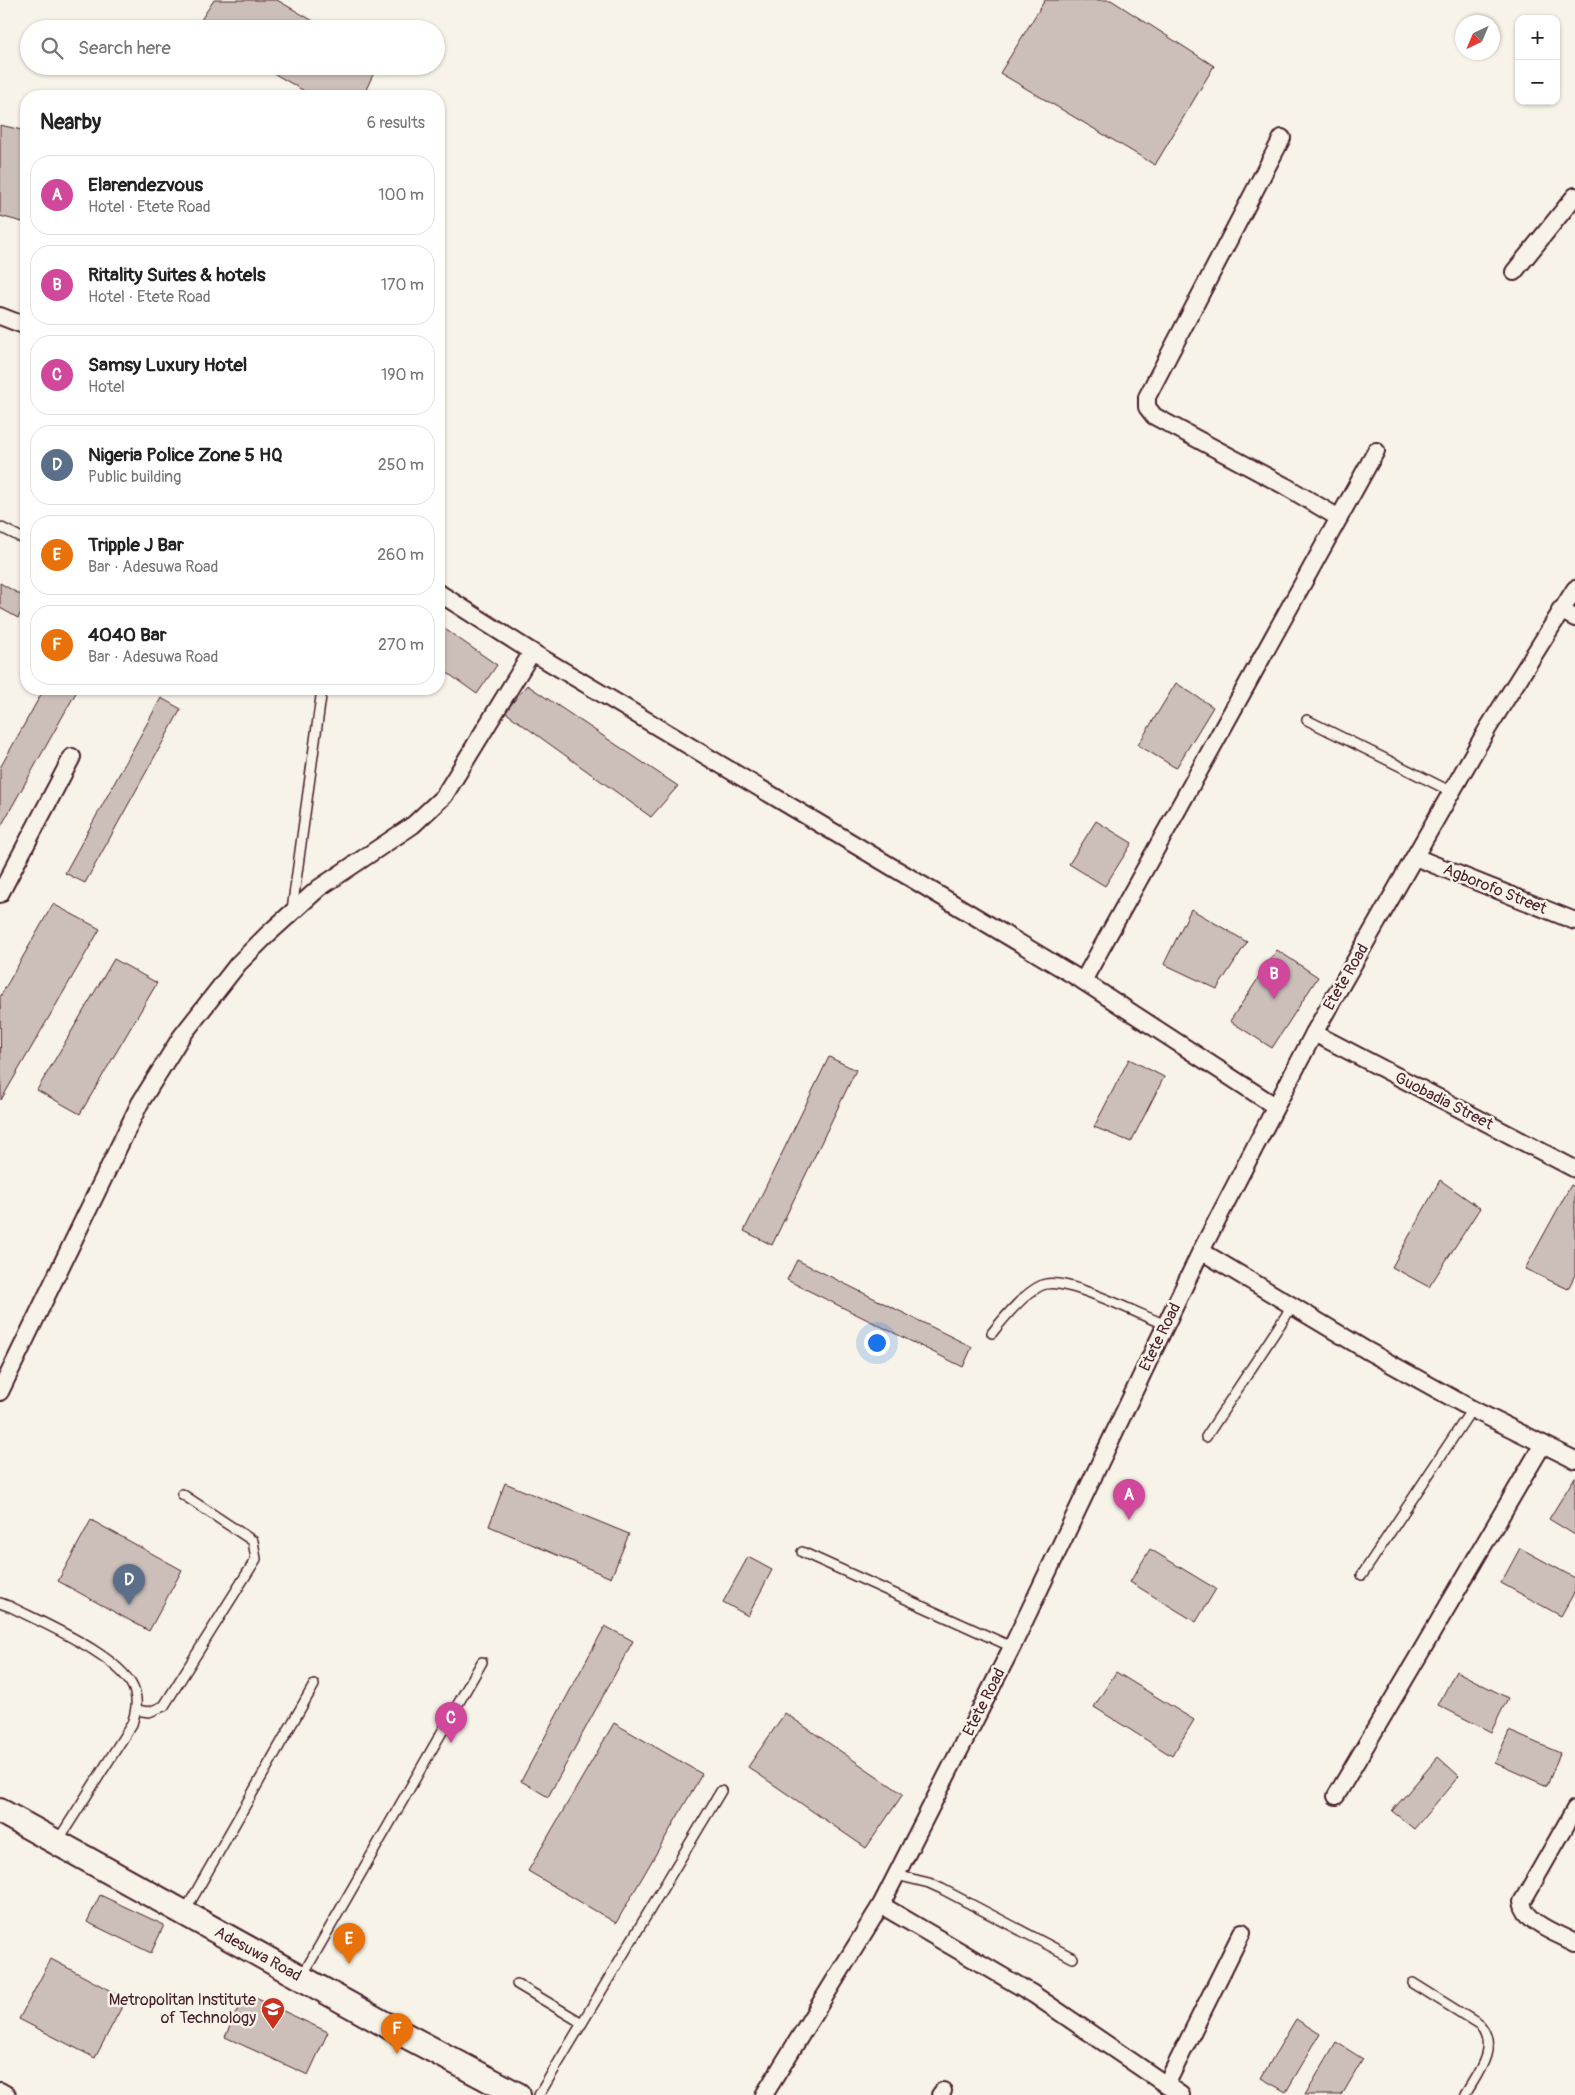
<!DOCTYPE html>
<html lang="en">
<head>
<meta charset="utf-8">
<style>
	body { margin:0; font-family:Pangolin,sans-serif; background:#f6f6f6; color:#222 }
	.controls { position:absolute; right:15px; top:15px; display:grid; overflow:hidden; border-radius:10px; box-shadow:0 1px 4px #0004 }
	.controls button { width:45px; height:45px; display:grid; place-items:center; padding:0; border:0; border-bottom:1px solid #e0e0e0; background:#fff; color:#222; font:25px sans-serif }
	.compass { position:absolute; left:1455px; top:15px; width:45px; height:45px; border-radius:50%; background:#fff; box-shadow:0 1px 4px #0004; rotate:224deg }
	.you { position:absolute; left:876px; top:1342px; width:18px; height:18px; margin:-12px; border:4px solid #fff; border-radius:50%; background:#1a73e8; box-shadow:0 0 0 8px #1a73e833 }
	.badge { display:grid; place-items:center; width:32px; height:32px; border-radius:50%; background:#c8321e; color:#fff; font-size:16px; font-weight:700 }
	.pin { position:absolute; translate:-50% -41px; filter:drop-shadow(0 1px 2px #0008) }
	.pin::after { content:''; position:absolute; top:26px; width:18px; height:15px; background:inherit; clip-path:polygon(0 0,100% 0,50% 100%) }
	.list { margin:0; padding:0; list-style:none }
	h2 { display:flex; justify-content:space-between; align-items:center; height:65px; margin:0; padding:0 20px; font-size:21px }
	h2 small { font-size:16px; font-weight:400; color:#767676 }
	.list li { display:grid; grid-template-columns:32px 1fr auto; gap:15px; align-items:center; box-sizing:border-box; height:80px; margin:0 10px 10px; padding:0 10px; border:1px solid #e0e0e0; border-radius:20px }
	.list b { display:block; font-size:19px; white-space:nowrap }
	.list p { margin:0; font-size:16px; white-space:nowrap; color:#767676 }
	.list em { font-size:16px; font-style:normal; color:#767676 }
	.icon { flex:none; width:28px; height:28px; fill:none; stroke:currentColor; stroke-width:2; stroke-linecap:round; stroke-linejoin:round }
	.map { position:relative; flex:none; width:1575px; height:2095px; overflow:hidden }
	.search { position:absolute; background:#fff; box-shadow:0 1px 4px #0004; left:20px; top:20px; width:425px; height:55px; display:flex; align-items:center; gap:12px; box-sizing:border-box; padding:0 18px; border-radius:28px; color:#767676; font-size:19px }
	.panel { position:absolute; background:#fff; box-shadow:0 1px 4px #0004; left:20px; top:90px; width:425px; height:605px; border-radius:20px }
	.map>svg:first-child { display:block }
	.building { fill:#ccbfb9; stroke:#4a1f2b }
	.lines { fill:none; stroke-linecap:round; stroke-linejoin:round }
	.lane-casing { stroke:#4a1f2b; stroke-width:12 }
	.street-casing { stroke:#4a1f2b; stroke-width:20 }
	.secondary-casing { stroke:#4a1f2b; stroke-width:28 }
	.lane { stroke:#f7f3e8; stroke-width:9 }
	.street { stroke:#f7f3e8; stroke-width:16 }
	.secondary { stroke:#f7f3e8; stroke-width:24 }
	.labels { text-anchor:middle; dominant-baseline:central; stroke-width:5; stroke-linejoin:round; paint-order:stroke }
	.street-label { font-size:16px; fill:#4a1f2b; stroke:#f7f3e8 }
	.poi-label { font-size:16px; fill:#4a1f2b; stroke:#f7f3e8; text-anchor:end }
</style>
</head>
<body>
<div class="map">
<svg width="1575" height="2095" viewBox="0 0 1575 2095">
	<rect width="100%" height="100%" fill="#f7f3e8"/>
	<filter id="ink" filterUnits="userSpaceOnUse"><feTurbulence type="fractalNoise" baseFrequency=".02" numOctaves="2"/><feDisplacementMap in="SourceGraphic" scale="10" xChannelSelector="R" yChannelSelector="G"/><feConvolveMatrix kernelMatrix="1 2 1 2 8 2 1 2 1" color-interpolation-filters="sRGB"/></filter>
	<g filter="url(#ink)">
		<g class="building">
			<polygon points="214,0 277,0 327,29 195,29"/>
			<polygon points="1045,0 1111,0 1214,66 1155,165 1000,73"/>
			<polygon points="261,66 377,66 363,96 313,96"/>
			<polygon points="0,125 26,131 26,223 0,216"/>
			<polygon points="0,583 26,598 26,603 18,618 0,608"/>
			<polygon points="439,625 497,665 477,694 439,667"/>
			<polygon points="1176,683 1213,707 1176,768 1138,745"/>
			<polygon points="527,685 678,786 651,817 505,712"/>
			<polygon points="44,689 78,689 0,828 0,768"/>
			<polygon points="161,698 181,709 85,883 65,873"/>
			<polygon points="1096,821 1132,843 1105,886 1069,864"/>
			<polygon points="53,904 100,929 1,1100 0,997"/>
			<polygon points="1191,909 1247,942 1217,989 1164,964"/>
			<polygon points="1277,950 1318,977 1272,1048 1230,1021"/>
			<polygon points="114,959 157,983 80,1114 37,1090"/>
			<polygon points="829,1057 856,1070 772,1245 744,1231"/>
			<polygon points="1129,1059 1164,1077 1131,1142 1094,1127"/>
			<polygon points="1440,1180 1480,1208 1429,1287 1392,1267"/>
			<polygon points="1571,1185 1575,1187 1575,1275 1568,1289 1525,1269"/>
			<polygon points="797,1260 972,1347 963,1367 787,1280"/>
			<polygon points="1575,1477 1575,1535 1549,1519"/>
			<polygon points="505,1483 629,1534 611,1578 489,1526"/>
			<polygon points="91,1520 182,1570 149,1631 58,1581"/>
			<polygon points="1520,1548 1575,1578 1575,1591 1561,1616 1501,1583"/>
			<polygon points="1150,1549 1216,1589 1196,1622 1130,1582"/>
			<polygon points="748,1557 772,1570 748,1616 723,1602"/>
			<polygon points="605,1626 633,1641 548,1797 521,1781"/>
			<polygon points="1456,1671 1508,1698 1491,1732 1438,1705"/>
			<polygon points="1116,1672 1194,1720 1172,1756 1094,1707"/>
			<polygon points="785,1713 903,1794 866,1848 748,1767"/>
			<polygon points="614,1723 702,1774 616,1923 528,1871"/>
			<polygon points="1509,1731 1560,1753 1547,1786 1495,1763"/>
			<polygon points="1438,1757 1459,1776 1414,1829 1392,1811"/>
			<polygon points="100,1895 164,1925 151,1953 87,1922"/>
			<polygon points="51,1959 126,1999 95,2058 19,2019"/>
			<polygon points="245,1993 328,2032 308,2075 225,2037"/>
			<polygon points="1296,2019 1320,2034 1286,2092 1261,2078"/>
			<polygon points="1336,2042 1363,2059 1342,2095 1305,2095"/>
		</g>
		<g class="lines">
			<g class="lane-casing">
				<g id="lane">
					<polyline points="0,527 26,540"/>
					<polyline points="1307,720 1452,792"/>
					<polyline points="292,910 322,689"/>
					<path d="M992 1333C1003 1319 1028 1288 1046 1284 1071 1279 1140 1315 1166 1325"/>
					<polyline points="1206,1437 1293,1305"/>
					<polyline points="802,1552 1012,1647"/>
					<polyline points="1362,1575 1472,1409"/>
					<path d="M0 1603 11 1607C42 1623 127 1658 135 1693 138 1704 135 1714 132 1724L57 1842"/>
					<polyline points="136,1710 149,1712 164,1706 256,1559 253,1541 182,1494"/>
					<polyline points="896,1875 929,1883 942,1889 1073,1958"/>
					<polyline points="184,1913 314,1685"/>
					<polyline points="301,1978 482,1662"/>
					<path d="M1413 1983 1480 2025C1499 2048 1477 2074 1465 2095"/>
					<polyline points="517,1984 582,2023"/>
					<polyline points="539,2095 721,1791"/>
				</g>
			</g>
			<g class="street-casing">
				<g id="street">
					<polyline points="1282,138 1147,397 1147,407 1154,416 1285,486 1339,518"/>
					<polyline points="1514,272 1575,196"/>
					<polyline points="0,316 26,326"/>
					<polyline points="439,593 532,652 1083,981 1275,1106"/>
					<polyline points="1560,610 1575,618"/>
					<polyline points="1415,857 1575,921"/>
					<polyline points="0,894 72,757"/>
					<polyline points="1083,981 1376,451"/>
					<polyline points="1314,1033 1575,1169"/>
					<polyline points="1201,1251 1366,1350 1472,1409 1575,1460"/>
					<polyline points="0,1392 140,1103 181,1037 238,964 268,934 319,888 413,825 444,796 532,652"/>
					<polyline points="1336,1796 1543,1444"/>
					<path d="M1575 1809 1522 1902C1526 1924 1557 1933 1575 1943"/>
					<polyline points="881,1905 1033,1994 1181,2095"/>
					<polyline points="1166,2085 1242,1932"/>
					<polyline points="0,2091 7,2095"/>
					<polyline points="764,2095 881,1905 1012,1647 1201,1251 1314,1033 1488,728 1575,589"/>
					<polyline points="940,2095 943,2091"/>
				</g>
			</g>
			<g class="secondary-casing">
				<polyline id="secondary" points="0,1811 399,2032 518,2095"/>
			</g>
			<use href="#lane" class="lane"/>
			<use href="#street" class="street"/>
			<use href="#secondary" class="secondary"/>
		</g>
	</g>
	<defs>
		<g id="school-pin" transform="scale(1.25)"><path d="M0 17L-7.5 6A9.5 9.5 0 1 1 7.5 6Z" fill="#c8321e" stroke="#f7f3e8"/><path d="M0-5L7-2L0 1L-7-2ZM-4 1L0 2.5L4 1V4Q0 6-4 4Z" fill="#fff"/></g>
	</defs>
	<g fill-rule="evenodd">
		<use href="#school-pin" x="273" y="2009"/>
	</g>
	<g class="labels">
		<g class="street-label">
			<text transform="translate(1495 889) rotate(22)">Agborofo Street</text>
			<text transform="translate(1346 977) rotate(-60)">Etete Road</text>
			<text transform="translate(1444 1101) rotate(27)">Guobadia Street</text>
			<text transform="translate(1160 1337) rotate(-64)">Etete Road</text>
			<text transform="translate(984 1702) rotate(-63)">Etete Road</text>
			<text transform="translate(258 1954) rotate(29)">Adesuwa Road</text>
		</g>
		<g class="poi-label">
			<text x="256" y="2000">Metropolitan Institute<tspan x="256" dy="18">of Technology</tspan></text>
		</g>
	</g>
</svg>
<div class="controls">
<button>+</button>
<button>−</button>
</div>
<svg class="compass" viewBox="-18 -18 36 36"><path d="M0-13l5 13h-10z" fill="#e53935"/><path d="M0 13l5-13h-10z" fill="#767676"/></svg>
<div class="you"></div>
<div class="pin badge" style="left:1129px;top:1520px;background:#d1479c">A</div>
<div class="pin badge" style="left:1274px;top:999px;background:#d1479c">B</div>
<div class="pin badge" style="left:451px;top:1743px;background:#d1479c">C</div>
<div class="pin badge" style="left:129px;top:1605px;background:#5c6f8a">D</div>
<div class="pin badge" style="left:349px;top:1964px;background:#e8710a">E</div>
<div class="pin badge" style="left:397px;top:2054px;background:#e8710a">F</div>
<div class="search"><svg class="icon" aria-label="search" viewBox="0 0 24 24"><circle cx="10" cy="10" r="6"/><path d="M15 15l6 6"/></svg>Search here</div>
<section class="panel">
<h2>Nearby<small>6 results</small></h2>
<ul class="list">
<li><span class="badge" style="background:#d1479c">A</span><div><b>Elarendezvous</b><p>Hotel · Etete Road</p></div><em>100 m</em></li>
<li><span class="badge" style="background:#d1479c">B</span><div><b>Ritality Suites &amp; hotels</b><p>Hotel · Etete Road</p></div><em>170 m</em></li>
<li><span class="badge" style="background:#d1479c">C</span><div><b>Samsy Luxury Hotel</b><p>Hotel</p></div><em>190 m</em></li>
<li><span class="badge" style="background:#5c6f8a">D</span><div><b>Nigeria Police Zone 5 HQ</b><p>Public building</p></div><em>250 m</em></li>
<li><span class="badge" style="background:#e8710a">E</span><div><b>Tripple J Bar</b><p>Bar · Adesuwa Road</p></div><em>260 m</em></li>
<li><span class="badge" style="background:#e8710a">F</span><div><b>4040 Bar</b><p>Bar · Adesuwa Road</p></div><em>270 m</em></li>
</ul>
</section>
</div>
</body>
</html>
